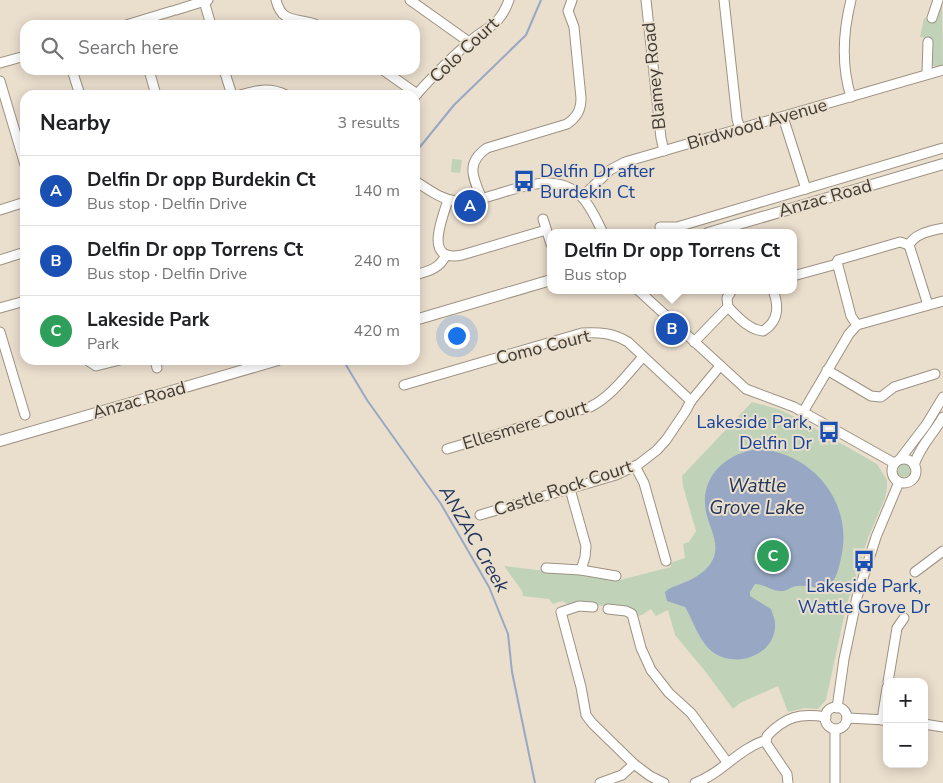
<!DOCTYPE html>
<html lang="en">
<head>
<meta charset="utf-8">
<style>
	body { margin:0; font-family:"Nunito Sans",sans-serif; background:#f6f6f6; color:#202124 }
	.controls { position:absolute; right:15px; bottom:15px; display:grid; overflow:hidden; border-radius:10px; box-shadow:0 2px 12px #0003 }
	.controls button { width:45px; height:45px; display:grid; place-items:center; padding:0; border:0; border-bottom:1px solid #e0e0e0; background:#fff; color:#202124; font:25px sans-serif }
	.you { position:absolute; left:456px; top:335px; width:18px; height:18px; margin:-12px; border:4px solid #fff; border-radius:50%; background:#1a73e8; box-shadow:0 0 0 8px #1a73e833 }
	.badge { display:grid; place-items:center; width:32px; height:32px; border-radius:50%; background:#b45309; color:#fff; font-size:16px; font-weight:700 }
	.pin { position:absolute; translate:-50% -50%; border:2px solid #fff; box-shadow:0 1px 5px #0006 }
	.popup { position:absolute; left:547px; top:229px; width:250px; height:65px; box-sizing:border-box; display:grid; place-content:center; border-radius:10px; background:#fff; filter:drop-shadow(0 1px 4px #0005); font-size:16px; white-space:nowrap; color:#757577 }
	.popup b { font-size:19px; color:#202124 }
	.popup::after { content:''; position:absolute; left:50%; top:100%; margin-left:-10px; border:10px solid transparent; border-top-color:#fff }
	.list { margin:0; padding:0; list-style:none }
	h2 { display:flex; justify-content:space-between; align-items:center; height:65px; margin:0; padding:0 20px; font-size:21px }
	h2 small { font-size:16px; font-weight:400; color:#757577 }
	.list li { display:grid; grid-template-columns:32px 1fr auto; gap:15px; align-items:center; box-sizing:border-box; height:70px; padding:0 20px; border-top:1px solid #e0e0e0 }
	.list b { display:block; font-size:19px; white-space:nowrap }
	.list p { margin:0; font-size:16px; white-space:nowrap; color:#757577 }
	.list em { font-size:16px; font-style:normal; color:#757577 }
	.icon { flex:none; width:28px; height:28px; fill:none; stroke:currentColor; stroke-width:2; stroke-linecap:round; stroke-linejoin:round }
	.map { position:relative; flex:none; width:943px; height:783px; overflow:hidden }
	.search { position:absolute; background:#fff; box-shadow:0 2px 12px #0003; left:20px; top:20px; width:400px; height:55px; display:flex; align-items:center; gap:12px; box-sizing:border-box; padding:0 18px; border-radius:15px; color:#757577; font-size:19px }
	.panel { position:absolute; background:#fff; box-shadow:0 2px 12px #0003; left:20px; top:90px; width:400px; height:275px; border-radius:15px }
	.map>svg:first-child { display:block }
	.green { fill:#c0d3b9 }
	.forest { fill:#93a78c }
	.water { fill:#98a8c4; fill-rule:evenodd }
	.lines { fill:none; stroke-linecap:round; stroke-linejoin:round }
	.stream { stroke:#98a8c4; stroke-width:2 }
	.minor-casing { stroke:#9d9282; stroke-width:11 }
	.major-casing { stroke:#9d9282; stroke-width:12 }
	.minor { stroke:#fff; stroke-width:9 }
	.major { stroke:#fff; stroke-width:10 }
	.labels { text-anchor:middle; dominant-baseline:central; stroke-width:4; stroke-linejoin:round; paint-order:stroke }
	.street-label { font-size:18px; fill:#403b34; stroke:#eadecd }
	.transit-label { font-size:18px; fill:#164399; stroke:#eadecd; text-anchor:start }
	.water-label { font-size:19px; font-style:italic; fill:#21365d; stroke:#eadecd }
</style>
</head>
<body>
<div class="map">
<svg width="943" height="783" viewBox="0 0 943 783">
	<rect width="100%" height="100%" fill="#eadecd"/>
	<g class="green">
		<path d="M942 0 943 67C926 71 930 49 931 38L920 37 924 18 935 21Z"/>
		<polygon points="452,159 462,160 460,173 451,172"/>
		<polygon points="752,402 778,409 793,416 877,464 887,480 887,488 885,498 868,538 846,607 826,700 818,709 805,708 788,712 778,686 740,703 733,709 705,671 675,635 668,610 656,616 651,609 642,615 637,616 621,608 579,603 570,605 562,601 553,604 549,599 523,596 522,591 504,566 620,580 671,567 670,563 685,558 683,544 689,542 696,531 683,486 682,476"/>
		<circle cx="904" cy="470" r="7"/>
	</g>
	<path class="forest" d="M773 543C783 545 791 554 781 562L768 560 764 564 758 563 757 559 763 555 760 550 768 549Z"/>
	<path class="water" d="M758 449C814 453 854 504 841 558 839 567 837 580 828 585 818 590 808 585 798 586 791 586 787 592 780 591 772 591 764 584 755 584L750 592V596L771 609C773 615 776 621 775 628 772 656 737 668 714 653 699 642 694 622 685 607L667 601 665 592C669 588 673 587 678 585 692 580 708 572 714 557 719 542 709 526 706 512 699 477 726 453 758 449ZM774 541 785 547 788 554 786 561 780 564 768 561 761 566C755 564 752 559 755 553Z"/>
	<g class="lines">
		<g class="stream">
			<polyline points="415,153 454,105 526,35 541,0"/>
			<polyline points="343,360 367,400 441,504 489,587 508,634 512,672 535,783"/>
		</g>
		<g class="minor-casing">
			<g id="minor">
				<path d="M276 0C282 25 298 17 317 25"/>
				<polyline points="410,0 469,42"/>
				<polyline points="646,0 661,138 664,151"/>
				<polyline points="724,0 737,119 740,129"/>
				<path d="M851 0C843 32 841 65 851 97"/>
				<polyline points="204,1 211,25"/>
				<polyline points="176,10 208,0"/>
				<polyline points="932,18 938,0"/>
				<polyline points="126,25 172,11"/>
				<polyline points="0,63 25,56"/>
				<polyline points="72,70 80,95"/>
				<polyline points="149,70 156,95"/>
				<polyline points="224,70 232,95"/>
				<polyline points="383,70 417,94"/>
				<polyline points="927,74 928,42"/>
				<polyline points="0,81 25,165"/>
				<path d="M240 95C256 90 270 87 286 95"/>
				<path d="M415 96C431 78 449 60 467 44 486 26 499 28 509 0"/>
				<polyline points="783,117 806,189"/>
				<path d="M415 181C428 189 440 199 456 201 469 203 481 199 494 195 522 187 556 172 581 196 591 206 597 221 603 233"/>
				<polyline points="582,197 610,170 625,162 943,70"/>
				<path d="M482 199C473 178 465 163 487 148L567 124C577 117 581 110 581 98L574 27 568 11 572 0"/>
				<path d="M448 200C442 219 423 263 462 255L546 230"/>
				<polyline points="0,210 25,202"/>
				<polyline points="543,219 551,244"/>
				<polyline points="660,227 677,227 943,148"/>
				<polyline points="0,260 25,252"/>
				<path d="M415 275C429 271 439 269 446 255"/>
				<polyline points="793,276 837,264"/>
				<polyline points="638,290 746,389 794,407 894,463"/>
				<path d="M732 290 727 298 728 307C738 317 749 330 763 331 779 321 779 306 773 290"/>
				<path d="M928 305 909 245C915 233 931 231 943 228"/>
				<polyline points="0,308 25,301"/>
				<polyline points="857,325 851,316 837,262 838,260 900,242 909,245"/>
				<polyline points="0,332 25,415"/>
				<polyline points="694,342 728,307"/>
				<polyline points="87,360 96,366 120,360"/>
				<polyline points="155,360 157,368"/>
				<polyline points="827,370 871,396 881,397 894,387 935,374"/>
				<path d="M404 385 582 333C600 332 613 333 628 342L691 401"/>
				<polyline points="803,412 849,334 857,325 943,301"/>
				<path d="M447 449 590 407C612 396 627 374 643 357"/>
				<circle cx="904" cy="471" r="12"/>
				<polyline points="900,459 926,425 943,397"/>
				<path d="M914 465C921 444 933 435 943 417"/>
				<polyline points="635,466 644,483 666,561"/>
				<polyline points="570,489 586,546 585,557 581,570"/>
				<polyline points="480,515 616,475 639,464 657,450 666,440 685,412 691,401 720,366"/>
				<polyline points="546,568 581,570 616,576"/>
				<polyline points="915,572 943,551"/>
				<polyline points="593,607 579,606 561,612 581,687 586,715 592,723 634,764 650,776 664,783"/>
				<polyline points="608,609 626,611 632,614 641,648 651,670 669,693 691,713 727,762"/>
				<polyline points="888,682 897,628 904,618"/>
				<circle cx="836" cy="718" r="11"/>
				<polyline points="837,708 844,659 857,597 876,537 899,482"/>
				<polyline points="847,718 887,720"/>
				<polyline points="882,720 887,688"/>
				<polyline points="924,724 943,727"/>
				<polyline points="835,729 835,783"/>
				<polyline points="600,783 622,775 634,764"/>
				<path d="M695 783C721 774 738 749 766 740"/>
				<path d="M788 783 787 774 766 743 767 736C786 716 800 713 826 717"/>
			</g>
		</g>
		<g class="major-casing">
			<g id="major">
				<polyline points="708,233 943,164"/>
				<polyline points="415,320 551,280"/>
				<polyline points="0,441 278,360"/>
			</g>
		</g>
		<use href="#minor" class="minor"/>
		<use href="#major" class="major"/>
	</g>
	<defs>
		<g id="bus-bare" transform="scale(1.725)"><path d="M-5-6H5V4H4V6H2V4H-2V6H-4V4H-5ZM-3.5-4V0h7V-4ZM-3.5 1.2v1.5H-2V1.2ZM2 1.2v1.5H3.5V1.2Z" fill="#1a4fb4" stroke="#eadecd" stroke-width="2.5" paint-order="stroke"/></g>
	</defs>
	<g fill-rule="evenodd">
		<use href="#bus-bare" x="524" y="181"/>
		<use href="#bus-bare" x="829" y="432"/>
		<use href="#bus-bare" x="864" y="561"/>
	</g>
	<g class="labels">
		<g class="street-label">
			<text transform="translate(464 50) rotate(-43)">Colo Court</text>
			<text transform="translate(654 76) rotate(-96)">Blamey Road</text>
			<text transform="translate(757 124) rotate(-16)">Birdwood Avenue</text>
			<text transform="translate(825 198) rotate(-16)">Anzac Road</text>
			<text transform="translate(543 347) rotate(-14)">Como Court</text>
			<text transform="translate(139 400) rotate(-16)">Anzac Road</text>
			<text transform="translate(525 425) rotate(-17)">Ellesmere Court</text>
			<text transform="translate(563 488) rotate(-18)">Castle Rock Court</text>
		</g>
		<g class="transit-label">
			<text x="540" y="171">Delfin Dr after<tspan x="540" dy="21">Burdekin Ct</tspan></text>
			<text x="812" y="422" text-anchor="end">Lakeside Park,<tspan x="812" dy="21">Delfin Dr</tspan></text>
			<text x="864" y="586" text-anchor="middle">Lakeside Park,<tspan x="864" dy="21">Wattle Grove Dr</tspan></text>
		</g>
		<g class="water-label">
			<text x="757" y="486">Wattle<tspan x="757" dy="22">Grove Lake</tspan></text>
			<text transform="translate(474 539) rotate(60)">ANZAC Creek</text>
		</g>
	</g>
</svg>
<div class="controls">
<button>+</button>
<button>−</button>
</div>
<div class="you"></div>
<div class="pin badge" style="left:470px;top:206px;background:#1a4fb4">A</div>
<div class="pin badge" style="left:672px;top:329px;background:#1a4fb4">B</div>
<div class="popup"><b>Delfin Dr opp Torrens Ct</b>Bus stop</div>
<div class="pin badge" style="left:773px;top:556px;background:#2e9e5b">C</div>
<div class="search"><svg class="icon" aria-label="search" viewBox="0 0 24 24"><circle cx="10" cy="10" r="6"/><path d="M15 15l6 6"/></svg>Search here</div>
<section class="panel">
<h2>Nearby<small>3 results</small></h2>
<ul class="list">
<li><span class="badge" style="background:#1a4fb4">A</span><div><b>Delfin Dr opp Burdekin Ct</b><p>Bus stop · Delfin Drive</p></div><em>140 m</em></li>
<li><span class="badge" style="background:#1a4fb4">B</span><div><b>Delfin Dr opp Torrens Ct</b><p>Bus stop · Delfin Drive</p></div><em>240 m</em></li>
<li><span class="badge" style="background:#2e9e5b">C</span><div><b>Lakeside Park</b><p>Park</p></div><em>420 m</em></li>
</ul>
</section>
</div>
</body>
</html>
